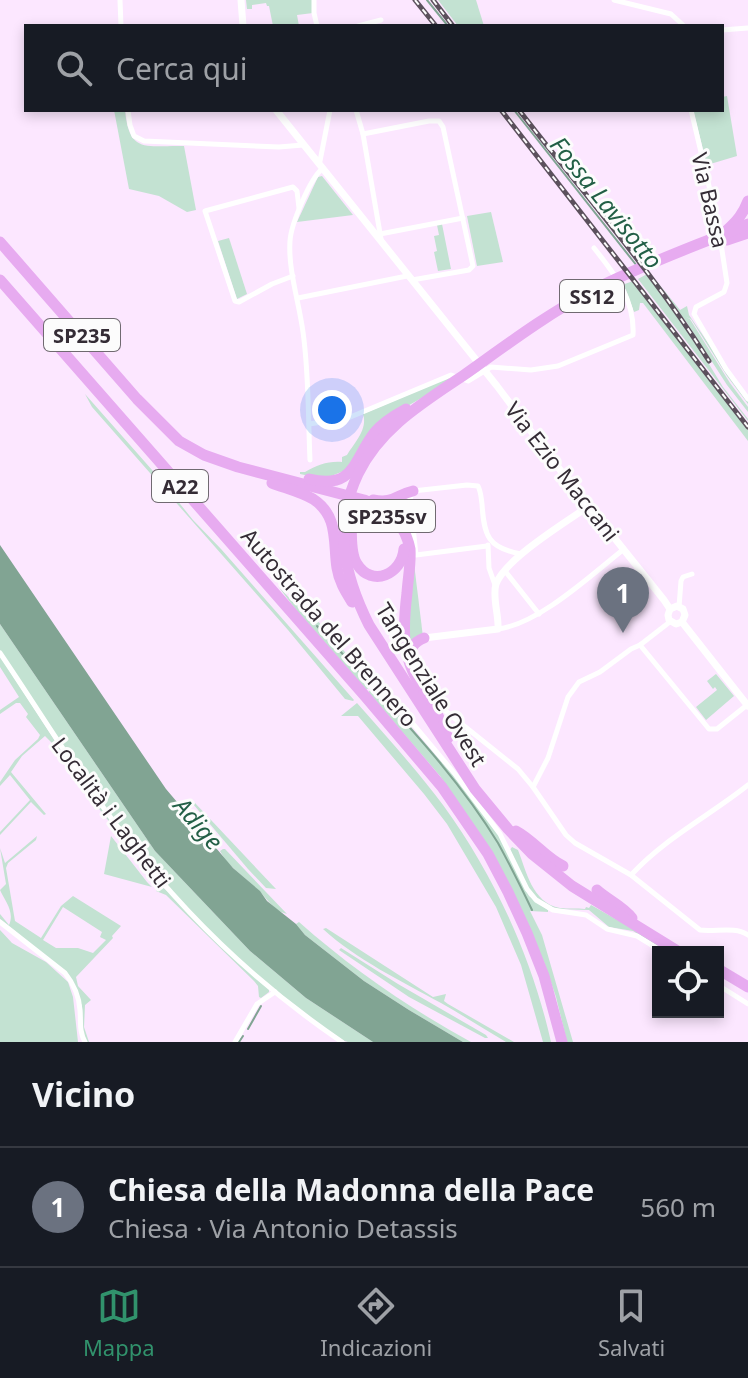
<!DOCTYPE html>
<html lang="it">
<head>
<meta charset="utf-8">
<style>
	body { margin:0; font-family:"Noto Sans",sans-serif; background:#242831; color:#f1f3f6 }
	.controls { position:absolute; right:24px; bottom:24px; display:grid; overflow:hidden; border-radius:0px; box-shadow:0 4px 12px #0003 }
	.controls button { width:72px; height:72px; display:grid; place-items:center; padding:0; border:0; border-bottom:2px solid #363941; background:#171b24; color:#f1f3f6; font:40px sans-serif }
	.you { position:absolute; left:332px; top:410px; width:28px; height:28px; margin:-20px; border:6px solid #fff; border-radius:50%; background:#1a73e8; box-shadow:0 0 0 12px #1a73e833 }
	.badge { display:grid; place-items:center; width:52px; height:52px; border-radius:50%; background:#31926c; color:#fff; font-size:26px; font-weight:700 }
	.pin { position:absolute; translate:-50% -66px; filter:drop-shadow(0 2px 4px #0008) }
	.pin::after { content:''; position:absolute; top:42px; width:28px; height:24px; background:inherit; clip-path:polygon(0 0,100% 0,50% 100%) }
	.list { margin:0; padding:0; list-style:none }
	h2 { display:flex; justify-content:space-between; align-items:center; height:104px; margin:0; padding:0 32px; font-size:34px }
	h2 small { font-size:26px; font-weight:400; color:#9ea1a6 }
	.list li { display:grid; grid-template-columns:52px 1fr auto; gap:24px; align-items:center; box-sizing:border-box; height:120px; padding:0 32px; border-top:2px solid #363941 }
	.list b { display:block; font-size:30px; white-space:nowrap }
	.list p { margin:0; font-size:26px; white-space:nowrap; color:#9ea1a6 }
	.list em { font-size:26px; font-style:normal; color:#9ea1a6 }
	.icon { flex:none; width:44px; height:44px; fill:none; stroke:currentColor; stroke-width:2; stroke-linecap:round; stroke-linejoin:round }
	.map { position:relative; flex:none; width:748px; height:1042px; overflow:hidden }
	.search { position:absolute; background:#171b24; box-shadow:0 4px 12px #0003; left:24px; right:24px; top:24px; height:88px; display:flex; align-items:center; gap:20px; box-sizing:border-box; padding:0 28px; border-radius:0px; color:#9ea1a6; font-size:30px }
	.sheet { height:224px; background:#171b24 }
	nav { display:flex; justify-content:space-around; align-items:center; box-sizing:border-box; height:112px; border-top:2px solid #363941; background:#171b24; font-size:22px; color:#9ea1a6 }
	nav a { display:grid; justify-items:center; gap:4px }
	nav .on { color:#31926c }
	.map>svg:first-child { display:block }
	.green { fill:#c3e2d2; fill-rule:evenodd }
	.water { fill:#81a493 }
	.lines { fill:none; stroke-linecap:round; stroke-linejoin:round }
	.stream { stroke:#81a493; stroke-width:2 }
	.street { stroke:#fff; stroke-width:5 }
	.secondary { stroke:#fff; stroke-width:7 }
	.highway { stroke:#e7abf0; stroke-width:11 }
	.rail-casing { stroke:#5c515d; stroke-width:5 }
	.rail { stroke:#fcfcfc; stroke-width:2; stroke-dasharray:6; stroke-linecap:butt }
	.labels { text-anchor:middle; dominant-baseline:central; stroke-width:6; stroke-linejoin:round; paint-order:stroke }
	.shield { fill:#fcfcfc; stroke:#706a71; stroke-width:2 }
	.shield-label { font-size:20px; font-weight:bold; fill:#342c35 }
	.street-label { font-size:22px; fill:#342c35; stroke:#fcfcfc }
	.water-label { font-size:24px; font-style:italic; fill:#225f46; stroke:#fcfcfc }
</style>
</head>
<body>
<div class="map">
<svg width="748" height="1042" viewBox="0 0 748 1042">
	<rect width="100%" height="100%" fill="#fce7ff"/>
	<g class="green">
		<polygon points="246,0 312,0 313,13 297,15 299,26 273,26 269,6 267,6 266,3 252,5 252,9 247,9"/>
		<polygon points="438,0 476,0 484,26 458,26"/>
		<polygon points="727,96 737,156 707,165 693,110 722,110 722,97"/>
		<path d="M114 110H125C129 155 147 145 184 146L196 210 187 212 159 196 129 189Z"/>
		<polygon points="322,176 353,215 297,222 318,177"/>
		<polygon points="491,212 503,262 477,266 467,216"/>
		<polygon points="442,224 451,269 438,271 434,252 437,251 434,236 439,235 437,225"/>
		<polygon points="229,238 247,294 237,299 218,241"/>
		<polygon points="650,273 680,310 687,306 689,315 748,401 748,404 727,376 691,319 686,317 690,319 730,383 748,407 748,412 727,385 687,323"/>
		<polygon points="647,274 685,325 723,387 748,419 748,421 638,279"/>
		<polygon points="633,281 748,429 748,441 643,303 640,303 639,310 634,312 626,290 622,285"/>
		<path d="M450 377 446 384 390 416 351 468 324 479 300 474V472H305C317 465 328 461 342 462V457L347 455C355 442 368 429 363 414Z"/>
		<polygon points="85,394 160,479 193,520 221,549 354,700 353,701 345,699 288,630 92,407"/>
		<polygon points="412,547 423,637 406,647"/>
		<polygon points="278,586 294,603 301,602 373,684 366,690 302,618"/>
		<path d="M0 624 155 851 250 951 306 998 373 1042C365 1042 356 1042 348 1042 336 1040 301 1010 289 1001 218 946 153 876 102 803 67 753 34 702 0 651Z"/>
		<path d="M0 656 79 778 83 780 152 871C156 880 162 888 170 893L269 989V992L261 998 259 997 258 986 254 981 166 895 156 891 160 886 85 791 56 747 45 736 22 756 11 772 46 814 44 815 31 802 0 835V832L30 800 10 775 0 786V782L15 760 38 739 40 735 26 717 28 714 20 703H16L0 714V710L19 697 0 667Z"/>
		<polygon points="716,674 734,696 706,720 696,707 717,690 715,687 713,689 707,681"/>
		<polygon points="376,687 453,775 498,834 529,896 548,910 548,912 530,911 542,935 573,1042 567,1042 556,997 544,962 489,847 440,776 368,692"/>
		<path d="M357 703C386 736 416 769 443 805 494 875 532 957 551 1042H543L521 965 496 907 447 824 424 794 358 716H341Z"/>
		<polygon points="195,803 276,889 266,888 248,869 193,804"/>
		<path d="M37 836 36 840 8 863 6 868 15 921 41 938 61 906 73 896 121 926 112 936 113 938 76 977 78 986 91 1000 85 1005 84 1027 89 1042H86L83 1035 82 1006 68 974 0 919V914L9 925C15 912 5 901 0 890L6 884 0 848 5 863ZM63 907 102 932 100 937 106 940 93 953 78 948H56L43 940Z"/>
		<polygon points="111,836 147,882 152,887 104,874"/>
		<path d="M512 847 518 850C526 870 532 903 560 908 568 909 577 908 585 909L586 907 589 908 591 905 674 952H668L633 931 609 927 589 910 558 909 544 904 530 891 510 850Z"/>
		<path d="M223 849H225L287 914C285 913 283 913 281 912 271 907 265 896 257 889 245 877 228 867 220 851Z"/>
		<path d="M299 922C352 969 409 1008 471 1042H463L409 1010 364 981 305 935 296 924Z"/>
		<path d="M326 928 433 997 446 994 444 1001 448 1004 514 1042H506C484 1029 462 1015 441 1003 401 981 357 960 323 929Z"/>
		<polygon points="0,930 12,943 46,962 68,982 73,997 78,1042 0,1042"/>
		<polygon points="341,948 398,984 486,1035 488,1038 485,1038 409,997 339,950"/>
	</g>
	<polygon class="water" points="0,545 166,789 233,868 260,891 267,901 296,924 305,935 364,981 409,1010 463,1042 373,1042 306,998 250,951 155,851 0,624"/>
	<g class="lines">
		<g class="stream">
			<polyline points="427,0 448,26"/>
			<polyline points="514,110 637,266"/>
			<polyline points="317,626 371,685"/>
			<path d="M374 688C418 736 464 787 498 843 510 865 521 887 532 910"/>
			<polyline points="248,1029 261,1006"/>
			<polyline points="239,1042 243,1036"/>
		</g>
		<g class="street">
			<polyline points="120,0 121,26"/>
			<polyline points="314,0 314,13 317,26"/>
			<polyline points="614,0 671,14 684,26"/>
			<polyline points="358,26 381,20"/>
			<polyline points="722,30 748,28"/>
			<polyline points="128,110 130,125 134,136 144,141 279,147 303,145"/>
			<polyline points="356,110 363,134 381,239"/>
			<polyline points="691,110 718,224 727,283 724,292 696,307 694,314 726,369 748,399"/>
			<polyline points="363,134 429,121 439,121 443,127 473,266 469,270 412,280"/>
			<polyline points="318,163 320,161 330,110"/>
			<polyline points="380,234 463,218"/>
			<polyline points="293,276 272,284 239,302 235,301 205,211 293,187 297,191 299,208"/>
			<polyline points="298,298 407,276"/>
			<path d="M309 424 348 418 451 375 468 381 491 367 531 370 558 366 633 335C635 300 615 274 594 248"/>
			<path d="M310 460C308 417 309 374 303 332 299 302 288 270 290 241 291 224 310 179 322 169"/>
			<polyline points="488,545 489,568 495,585"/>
			<path d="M487 546 416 555 410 499 413 491 467 485 478 486C481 492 481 497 482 504 484 536 488 548 521 554"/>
			<polyline points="505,571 539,614"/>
			<polyline points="679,607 681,581 683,577 692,574"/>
			<path d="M498 629C539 624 591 575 624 549"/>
			<polyline points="640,645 709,729 717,729 747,705"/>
			<path d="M0 653C42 715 81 780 127 839 187 917 261 987 342 1042"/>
			<path d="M427 681 443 709 518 769 533 787 566 835 575 843 631 875 700 930C716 932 735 926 748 935"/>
			<polyline points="375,684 409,719 455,774 500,834 527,889 536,900 553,910 586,915 607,929 637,936 663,952"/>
			<polyline points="533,787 548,758 568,697 579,682 600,672 631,649 640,645 671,621"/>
			<path d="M631 875C665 838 709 816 748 785"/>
			<path d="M0 922 65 973C73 983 79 996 80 1010 81 1022 79 1031 85 1042"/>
			<polyline points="718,985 748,1004"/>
			<polyline points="235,1042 257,1004 275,992"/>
		</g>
		<g class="secondary">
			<polyline points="241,0 243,26"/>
			<polyline points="276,110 497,386 557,466 664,600 670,609 668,615 669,620 676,624 682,622"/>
			<polyline points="670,609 677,606 683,609 685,615 682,622 748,706"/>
			<path d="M424 638 498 629C499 615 492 597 496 584 505 559 566 522 589 506"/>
		</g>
		<g class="highway">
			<path d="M727 230C737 221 743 214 748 201"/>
			<polyline points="727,240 748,233"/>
			<path d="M0 242 137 399 179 441 204 455 238 467 364 500C388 509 405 523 410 549 411 564 408 578 407 593 401 641 403 665 433 705"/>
			<polyline points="0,280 365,696 442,787 488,854 508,892 527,933 544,976 562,1042"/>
			<path d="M309 479C355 490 353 460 375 432 383 422 395 415 406 409"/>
			<path d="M272 483C285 488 301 492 313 499 339 516 333 542 337 568 339 581 345 591 352 602"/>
			<path d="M373 500C394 504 395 495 413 491"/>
			<path d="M351 525C352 537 350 554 357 564 372 588 402 574 404 549"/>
			<path d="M412 659C409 648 414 642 424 638"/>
			<polyline points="431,700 448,738"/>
			<path d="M516 831C533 840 545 857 563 866"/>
			<path d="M597 890C608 900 623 906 632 918"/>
			<path d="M679 952 572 886 532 854 508 829 475 789 369 625C344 575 333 527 358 474 380 428 424 402 464 375 505 346 546 315 591 291 641 265 696 246 748 224"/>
			<polyline points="718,969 748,987"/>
		</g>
		<g class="rail-casing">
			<g id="rail">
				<polyline points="415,0 436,26"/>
				<polyline points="433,0 453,26"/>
				<polyline points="501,110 748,427"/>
				<path d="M519 110C583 193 653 272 709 361"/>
			</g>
		</g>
		<use href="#rail" class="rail"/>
	</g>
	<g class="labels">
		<g class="shield">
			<rect x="560" y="280" width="64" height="32" rx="6"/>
			<rect x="44" y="319" width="76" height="32" rx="6"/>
			<rect x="152" y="470" width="56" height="32" rx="6"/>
			<rect x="339" y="500" width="96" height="32" rx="6"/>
		</g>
		<g class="shield-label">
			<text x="592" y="296">SS12</text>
			<text x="82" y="335">SP235</text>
			<text x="180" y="486">A22</text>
			<text x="387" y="516">SP235sv</text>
		</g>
		<g class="street-label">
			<text transform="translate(711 200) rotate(77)">Via Bassa</text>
			<text transform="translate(563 471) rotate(52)">Via Ezio Maccani</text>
			<text transform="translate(330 627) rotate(49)">Autostrada del Brennero</text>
			<text transform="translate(432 684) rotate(58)">Tangenziale Ovest</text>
			<text transform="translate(112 812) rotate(53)">Località i Laghetti</text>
		</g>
		<g class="water-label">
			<text transform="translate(607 202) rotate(51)">Fossa Lavisotto</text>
			<text transform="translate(199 823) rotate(49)">Adige</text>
		</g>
	</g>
</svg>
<div class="controls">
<button><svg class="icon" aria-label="locate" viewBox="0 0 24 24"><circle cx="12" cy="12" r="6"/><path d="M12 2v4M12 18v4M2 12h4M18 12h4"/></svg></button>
</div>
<div class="you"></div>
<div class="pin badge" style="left:623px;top:633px;background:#6b7280">1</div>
<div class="search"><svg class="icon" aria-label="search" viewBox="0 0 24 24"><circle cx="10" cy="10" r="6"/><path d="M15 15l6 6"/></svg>Cerca qui</div>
</div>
<section class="sheet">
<h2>Vicino<small></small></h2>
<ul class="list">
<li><span class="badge" style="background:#6b7280">1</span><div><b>Chiesa della Madonna della Pace</b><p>Chiesa · Via Antonio Detassis</p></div><em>560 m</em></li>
</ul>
</section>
<nav>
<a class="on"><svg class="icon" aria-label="map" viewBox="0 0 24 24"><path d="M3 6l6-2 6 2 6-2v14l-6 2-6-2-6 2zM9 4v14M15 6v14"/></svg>Mappa</a>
<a><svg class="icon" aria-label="directions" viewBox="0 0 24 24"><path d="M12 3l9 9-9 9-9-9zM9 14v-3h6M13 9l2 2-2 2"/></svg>Indicazioni</a>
<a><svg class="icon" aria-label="saved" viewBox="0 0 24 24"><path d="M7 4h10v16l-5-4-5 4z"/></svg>Salvati</a>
</nav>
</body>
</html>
